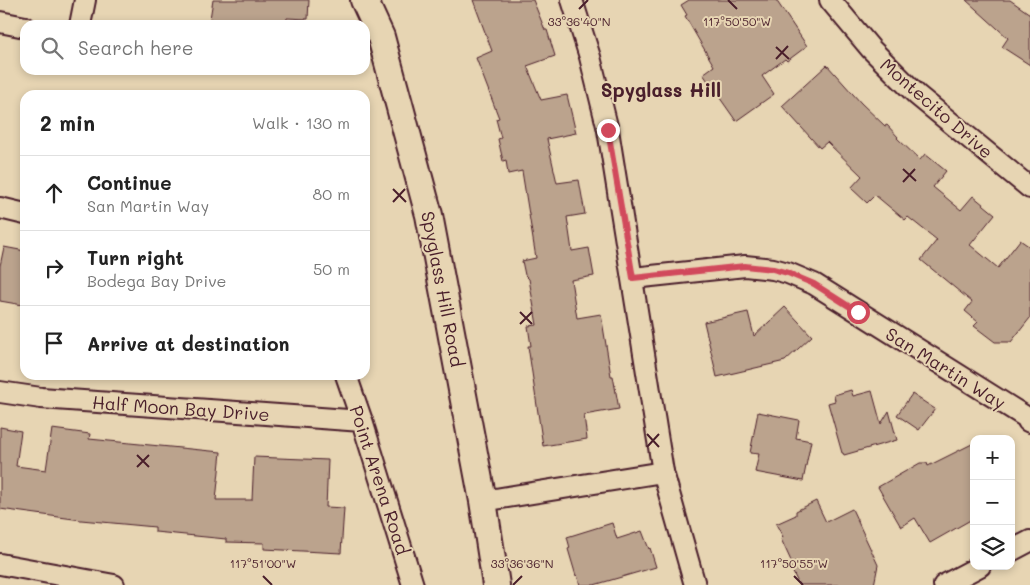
<!DOCTYPE html>
<html lang="en">
<head>
<meta charset="utf-8">
<style>
	body { margin:0; font-family:Mali,sans-serif; background:#f2f2f2; color:#222 }
	.controls { position:absolute; right:15px; bottom:15px; display:grid; overflow:hidden; border-radius:10px; box-shadow:0 2px 8px #0003 }
	.controls button { width:45px; height:45px; display:grid; place-items:center; padding:0; border:0; border-bottom:1px solid #e0e0e0; background:#fff; color:#222; font:25px sans-serif }
	.stop { position:absolute; width:15px; height:15px; margin:-11px; border:4px solid #d1495b; border-radius:50%; background:#fff }
	.stop.end { background:#d1495b; border-color:#fff; box-shadow:0 1px 5px #0008 }
	.list { margin:0; padding:0; list-style:none }
	h2 { display:flex; justify-content:space-between; align-items:center; height:65px; margin:0; padding:0 20px; font-size:21px }
	h2 small { font-size:16px; font-weight:400; color:#767676 }
	.list li { display:grid; grid-template-columns:32px 1fr auto; gap:15px; align-items:center; box-sizing:border-box; height:75px; padding:0 20px; border-top:1px solid #e0e0e0 }
	.list b { display:block; font-size:19px; white-space:nowrap }
	.list p { margin:0; font-size:16px; white-space:nowrap; color:#767676 }
	.list em { font-size:16px; font-style:normal; color:#767676 }
	.icon { flex:none; width:28px; height:28px; fill:none; stroke:currentColor; stroke-width:2; stroke-linecap:round; stroke-linejoin:round }
	.map { position:relative; flex:none; width:1030px; height:585px; overflow:hidden }
	.search { position:absolute; background:#fff; box-shadow:0 2px 8px #0003; left:20px; top:20px; width:350px; height:55px; display:flex; align-items:center; gap:12px; box-sizing:border-box; padding:0 18px; border-radius:15px; color:#767676; font-size:19px }
	.panel { position:absolute; background:#fff; box-shadow:0 2px 8px #0003; left:20px; top:90px; width:350px; height:290px; border-radius:15px }
	.map>svg:first-child { display:block }
	.building { fill:#bba38d; stroke:#4a1f2b }
	.lines { fill:none; stroke-linecap:round; stroke-linejoin:round }
	.minor-casing { stroke:#4a1f2b; stroke-width:24 }
	.major-casing { stroke:#4a1f2b; stroke-width:30 }
	.minor { stroke:#e7d5b3; stroke-width:20 }
	.major { stroke:#e7d5b3; stroke-width:26 }
	.route { stroke:#d1495b; stroke-width:6 }
	.ticks { fill:none; stroke:#4a1f2b; stroke-width:2 }
	.labels { text-anchor:middle; dominant-baseline:central; stroke-width:4; stroke-linejoin:round; paint-order:stroke }
	.street-label { font-size:18px; fill:#4a1f2b; stroke:#e7d5b3 }
	.neighbourhood-label { font-size:19px; font-weight:bold; fill:#4a1f2b; stroke:#e7d5b3 }
	.ticks-label { font-size:12px; text-anchor:middle; fill:#4a1f2b; stroke:#e7d5b3; stroke-width:4; stroke-linejoin:round; paint-order:stroke }
</style>
</head>
<body>
<div class="map">
<svg width="1030" height="585" viewBox="0 0 1030 585">
	<rect width="100%" height="100%" fill="#e7d5b3"/>
	<filter id="ink" filterUnits="userSpaceOnUse"><feTurbulence type="fractalNoise" baseFrequency=".02" numOctaves="2"/><feDisplacementMap in="SourceGraphic" scale="10" xChannelSelector="R" yChannelSelector="G"/><feConvolveMatrix kernelMatrix="1 2 1 2 8 2 1 2 1" color-interpolation-filters="sRGB"/></filter>
	<g filter="url(#ink)">
		<g class="building">
			<polygon points="213,0 309,0 308,19 287,18 286,25 209,25"/>
			<polygon points="473,0 533,0 545,30 547,30 555,56 527,66 541,100 567,95 576,133 547,139 557,183 579,180 585,214 567,217 572,251 589,248 594,276 571,280 577,318 601,314 611,376 613,376 619,409 584,415 587,439 543,446 528,346 531,346 528,326 537,325 529,279 525,275 522,261 536,258 522,171 508,174 506,160 503,161 498,139 501,138 496,119 499,118 476,58 492,51"/>
			<polygon points="689,0 776,0 807,46 787,61 785,59 762,76 774,94 736,121 703,74 714,66 685,16 687,15 681,5"/>
			<polygon points="966,0 1010,0 1030,14 1030,65 1002,47 1008,38"/>
			<polygon points="827,65 861,103 885,126 887,125 898,137 897,138 920,160 925,154 946,171 933,187 961,210 973,196 995,214 970,245 998,268 1020,240 1030,247 1030,318 1011,342 995,342 974,326 978,322 965,311 972,302 921,260 937,240 908,217 905,220 875,195 867,203 851,188 862,176 827,142 820,148 782,106"/>
			<polygon points="4,247 25,251 25,292 23,305 0,301 0,266"/>
			<polygon points="785,307 812,336 785,361 717,377 704,322 748,312 754,336"/>
			<polygon points="851,390 853,396 872,391 881,424 889,411 897,440 844,455 843,453 842,453 828,403 835,401 834,395"/>
			<polygon points="912,394 935,409 919,430 897,415"/>
			<polygon points="758,412 799,420 796,438 811,441 803,481 755,472 759,454 750,453"/>
			<polygon points="0,427 21,431 16,466 46,470 52,429 90,434 89,439 221,452 216,500 252,500 254,457 328,460 326,507 344,508 341,553 264,549 264,543 226,542 226,539 155,532 155,527 81,520 0,509"/>
			<polygon points="974,443 974,518 930,543 915,518 901,527 878,487 920,463 927,463 928,466"/>
			<polygon points="816,501 826,522 852,509 878,565 874,585 799,585 789,564 792,563 781,539 783,537 776,524 796,515 796,511"/>
			<polygon points="612,523 617,539 642,531 649,549 650,548 656,567 594,585 580,585 577,575 576,576 568,549 570,548 567,537"/>
		</g>
		<g class="lines">
			<g class="minor-casing">
				<g id="minor">
					<polyline points="572,0 590,57 608,130 663,472 695,585"/>
					<polyline points="830,0 871,49 917,95 1030,188"/>
					<polyline points="0,22 25,27"/>
					<polyline points="80,25 85,0"/>
					<polyline points="0,208 25,214"/>
					<polyline points="633,278 745,266 773,269 788,273 814,284 1029,419 1028,421 1030,422"/>
					<polyline points="346,375 362,421 413,585"/>
					<polyline points="0,392 41,398 362,421"/>
					<polyline points="483,501 663,472"/>
					<polyline points="1011,551 1030,541"/>
					<polyline points="0,564 114,585"/>
					<polyline points="944,585 980,566"/>
				</g>
			</g>
			<g class="major-casing">
				<polyline id="major" points="364,0 381,37 429,215 483,501 496,585"/>
			</g>
			<use href="#minor" class="minor"/>
			<use href="#major" class="major"/>
		</g>
	</g>
	<g class="lines" filter="url(#ink)">
		<polyline class="route" points="608,130 633,278 745,266 773,269 788,273 814,284 858,312"/>
	</g>
	<path class="ticks" d="M728 0 737 9M579 9 588 0M776 47 789 59M776 59 788 46M903 169 916 181M903 182 915 169M393 189 406 202M393 202 405 189M520 312 532 324M520 324 532 312M647 434 659 447M647 447 659 434M137 455 149 467M137 467 149 455M263 576 272 585M794 576 803 585M513 585 522 576"/>
	<g class="labels">
		<g class="street-label">
			<text transform="translate(937 108) rotate(41)">Montecito Drive</text>
			<text transform="translate(443 289) rotate(79)">Spyglass Hill Road</text>
			<text transform="translate(946 368) rotate(32)">San Martin Way</text>
			<text transform="translate(181 408) rotate(4)">Half Moon Bay Drive</text>
			<text transform="translate(380 480) rotate(72)">Point Arena Road</text>
		</g>
		<g class="neighbourhood-label">
			<text x="661" y="89">Spyglass Hill</text>
		</g>
	</g>
	<g class="ticks-label">
		<text x="737" y="26">117°50'50"W</text>
		<text x="579" y="26">33°36'40"N</text>
		<text x="522" y="568">33°36'36"N</text>
		<text x="263" y="568">117°51'00"W</text>
		<text x="794" y="568">117°50'55"W</text>
	</g>
</svg>
<div class="controls">
<button>+</button>
<button>−</button>
<button><svg class="icon" aria-label="layers" viewBox="0 0 24 24"><path d="M12 4l9 5-9 5-9-5zM3 14l9 5 9-5"/></svg></button>
</div>
<div class="stop" style="left:858px;top:312px"></div>
<div class="stop end" style="left:608px;top:130px"></div>
<div class="search"><svg class="icon" aria-label="search" viewBox="0 0 24 24"><circle cx="10" cy="10" r="6"/><path d="M15 15l6 6"/></svg>Search here</div>
<section class="panel">
<h2>2 min<small>Walk · 130 m</small></h2>
<ul class="list">
<li><svg class="icon" aria-label="ahead" viewBox="0 0 24 24"><path d="M12 20V5M6 11l6-6 6 6"/></svg><div><b>Continue</b><p>San Martin Way</p></div><em>80 m</em></li>
<li><svg class="icon" aria-label="right" viewBox="0 0 24 24"><path d="M7 20v-9h11M14 6l5 5-5 5"/></svg><div><b>Turn right</b><p>Bodega Bay Drive</p></div><em>50 m</em></li>
<li><svg class="icon" aria-label="arrive" viewBox="0 0 24 24"><path d="M6 21V4h12l-3 4 3 4H6"/></svg><div><b>Arrive at destination</b></div></li>
</ul>
</section>
</div>
</body>
</html>
